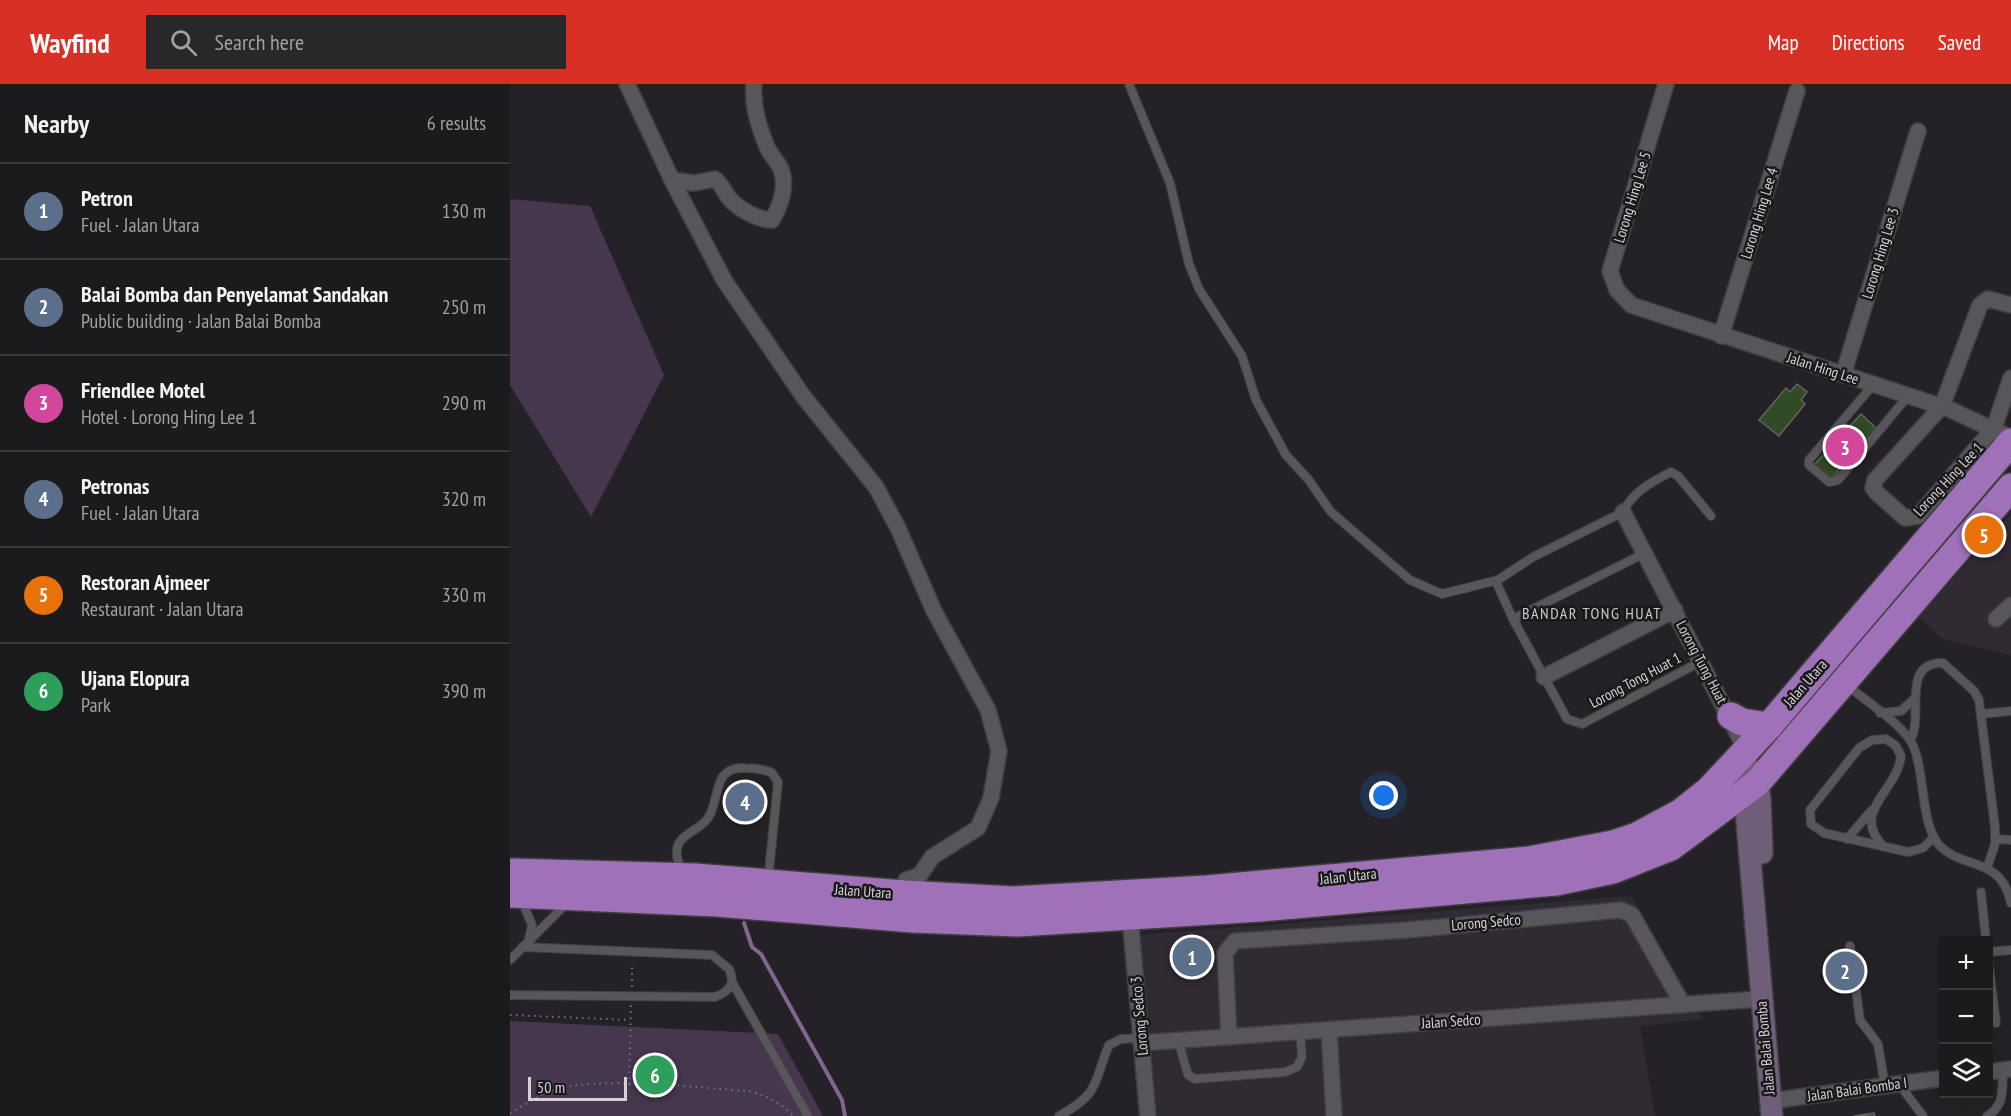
<!DOCTYPE html>
<html lang="en">
<head>
<meta charset="utf-8">
<style>
	body { margin:0; font-family:"PT Sans Narrow",sans-serif; background:#282729; color:#f1f3f6 }
	.controls { position:absolute; right:18px; bottom:18px; display:grid; overflow:hidden; border-radius:0px; box-shadow:0 6px 24px #0002 }
	.controls button { width:54px; height:54px; display:grid; place-items:center; padding:0; border:0; border-bottom:2px solid #39383b; background:#1b1a1c; color:#f1f3f6; font:30px sans-serif }
	.scale { position:absolute; left:18px; bottom:15px; width:99px; box-sizing:border-box; padding-left:6px; border:3px solid #d4d2d5; border-top:0; font-size:16px; line-height:21px; white-space:nowrap; color:#d4d2d5; -webkit-text-stroke:4px #1b181c; paint-order:stroke }
	.you { position:absolute; left:874px; top:712px; width:21px; height:21px; margin:-15px; border:4px solid #fff; border-radius:50%; background:#1a73e8; box-shadow:0 0 0 9px #1a73e833 }
	.badge { display:grid; place-items:center; width:39px; height:39px; border-radius:50%; background:#d93025; color:#fff; font-size:20px; font-weight:700 }
	.pin { position:absolute; translate:-50% -50%; border:3px solid #fff; box-shadow:0 2px 6px #0006 }
	.list { margin:0; padding:0; list-style:none }
	h2 { display:flex; justify-content:space-between; align-items:center; height:78px; margin:0; padding:0 24px; font-size:26px }
	h2 small { font-size:20px; font-weight:400; color:#a0a1a3 }
	.list li { display:grid; grid-template-columns:39px 1fr auto; gap:18px; align-items:center; box-sizing:border-box; height:96px; padding:0 24px; border-top:2px solid #39383b }
	.list b { display:block; font-size:22px; white-space:nowrap }
	.list p { margin:0; font-size:20px; white-space:nowrap; color:#a0a1a3 }
	.list em { font-size:20px; font-style:normal; color:#a0a1a3 }
	.icon { flex:none; width:33px; height:33px; fill:none; stroke:currentColor; stroke-width:2; stroke-linecap:round; stroke-linejoin:round }
	.map { position:relative; flex:none; width:1501px; height:1032px; overflow:hidden }
	header { display:flex; align-items:center; gap:36px; box-sizing:border-box; height:84px; padding:0 30px; background:#d93025; color:#fff }
	header strong { font-size:28px }
	nav { display:flex; gap:33px; margin-inline-start:auto; font-size:21px }
	.search { width:420px; height:54px; background:#282729; display:flex; align-items:center; gap:15px; box-sizing:border-box; padding:0 21px; border-radius:0px; color:#a0a1a3; font-size:22px }
	main { display:flex }
	aside { flex:1; background:#1b1a1c }
	.map>svg:first-child { display:block }
	.built { fill:#302a33 }
	.green { fill:#46374f }
	.lines { fill:none; stroke-linecap:round; stroke-linejoin:round }
	.stream { stroke:#816790; stroke-width:4 }
	.building { fill:#304b25; stroke:#626561; stroke-width:1.5 }
	.lane-casing { stroke:#413f42; stroke-width:10 }
	.street-casing { stroke:#413f42; stroke-width:18 }
	.secondary-casing { stroke:#413f42; stroke-width:24 }
	.highway-casing { stroke:#413f42; stroke-width:30 }
	.path { stroke:#767478; stroke-width:2; stroke-dasharray:1.5 4.5; stroke-linecap:butt }
	.lane { stroke:#59565b; stroke-width:8 }
	.street { stroke:#59565b; stroke-width:15 }
	.secondary { stroke:#6e5e77; stroke-width:21 }
	.highway { stroke:#9f71b8; stroke-width:27 }
	.labels { text-anchor:middle; dominant-baseline:central; stroke-width:5; stroke-linejoin:round; paint-order:stroke }
	.street-label { font-size:15px; fill:#d4d2d5; stroke:#1b181c }
	.neighbourhood-label { font-size:16px; letter-spacing:1.5px; fill:#ccc8ce; stroke:#1b181c }
</style>
</head>
<body>
<header>
<strong>Wayfind</strong>
<div class="search"><svg class="icon" aria-label="search" viewBox="0 0 24 24"><circle cx="10" cy="10" r="6"/><path d="M15 15l6 6"/></svg>Search here</div>
<nav><a>Map</a><a>Directions</a><a>Saved</a></nav>
</header>
<main>
<aside>
<h2>Nearby<small>6 results</small></h2>
<ul class="list">
<li><span class="badge" style="background:#5c6f8a">1</span><div><b>Petron</b><p>Fuel · Jalan Utara</p></div><em>130 m</em></li>
<li><span class="badge" style="background:#5c6f8a">2</span><div><b>Balai Bomba dan Penyelamat Sandakan</b><p>Public building · Jalan Balai Bomba</p></div><em>250 m</em></li>
<li><span class="badge" style="background:#d1479c">3</span><div><b>Friendlee Motel</b><p>Hotel · Lorong Hing Lee 1</p></div><em>290 m</em></li>
<li><span class="badge" style="background:#5c6f8a">4</span><div><b>Petronas</b><p>Fuel · Jalan Utara</p></div><em>320 m</em></li>
<li><span class="badge" style="background:#e8710a">5</span><div><b>Restoran Ajmeer</b><p>Restaurant · Jalan Utara</p></div><em>330 m</em></li>
<li><span class="badge" style="background:#2e9e5b">6</span><div><b>Ujana Elopura</b><p>Park</p></div><em>390 m</em></li>
</ul>
</aside>
<div class="map">
<svg width="1501" height="1032" viewBox="0 0 1501 1032">
	<rect width="100%" height="100%" fill="#242226"/>
	<g class="built">
		<polygon points="1501,430 1501,571 1432,555 1409,533"/>
		<polygon points="1121,812 1193,935 1130,942 1145,1032 628,1032 614,852"/>
	</g>
	<g class="green">
		<polygon points="0,115 80,122 154,291 81,433 0,301"/>
		<polygon points="0,937 268,950 313,1032 0,1032"/>
	</g>
	<g class="lines">
		<polyline class="stream" points="234,839 242,863 251,870 332,1016 335,1032"/>
	</g>
	<g class="building">
		<polygon points="1287,300 1297,308 1291,316 1295,320 1269,352 1249,336 1276,304 1280,308"/>
		<polygon points="1351,330 1366,344 1320,396 1304,381"/>
		<polygon points="1364,1029 1365,1032 1344,1032"/>
	</g>
	<g class="lines">
		<g class="lane-casing">
			<g id="lane">
				<polyline points="619,0 660,99 679,180 689,205 732,272 746,316 776,371 798,395 821,428 900,496 932,510 988,496"/>
				<polyline points="1363,301 1299,376 1299,381 1319,398 1328,396 1398,312"/>
				<polyline points="1135,469 1003,535 1057,635 1072,640 1190,578"/>
				<path d="M1003 535 987 500 988 496 1023 473 1113 428C1123 408 1141 398 1161 388L1168 392 1201 432"/>
				<path d="M1338 602C1356 617 1387 637 1400 656 1416 680 1409 741 1430 762 1454 786 1491 772 1501 819"/>
				<polyline points="1370,629 1391,627 1404,615"/>
				<polyline points="1471,630 1501,627"/>
				<path d="M1400 656C1415 635 1389 578 1433 579L1464 607 1469 616 1485 743V760L1477 784"/>
				<polyline points="1337,755 1361,727"/>
				<polyline points="1485,755 1501,756"/>
				<path d="M1373 762C1340 727 1387 708 1391 672L1386 662 1376 655 1362 656 1349 664 1300 726 1301 740 1314 749 1398 768 1413 764 1424 753"/>
				<path d="M169 780C158 750 189 749 198 734 211 714 202 682 235 684 245 684 253 685 262 689L268 698 259 787"/>
				<polyline points="1471,808 1476,856"/>
				<polyline points="14,822 22,841 19,855"/>
				<polyline points="1340,862 1350,936 1368,960 1375,1002"/>
				<polyline points="1478,868 1501,866"/>
				<polyline points="1478,875 1486,939"/>
				<polyline points="0,876 51,825"/>
				<polyline points="222,898 298,1032"/>
				<path d="M0 911 205 913C219 908 226 899 219 885L202 871 12 863"/>
				<polyline points="668,956 678,991 685,995 775,988 787,983 792,973 790,948"/>
				<polyline points="1389,1000 1413,1032"/>
				<path d="M549 1032C591 1009 583 999 599 961L611 955 631 954"/>
				<path d="M1477 1032C1495 1022 1492 1005 1493 986"/>
			</g>
		</g>
		<g class="street-casing">
			<g id="street">
				<polyline points="117,0 162,96 214,196 293,312 366,403 388,444 424,527 478,626 489,667 481,714 468,744 422,773 410,791 396,796"/>
				<polyline points="1156,0 1100,187 1107,206 1121,221 1439,325 1501,354"/>
				<path d="M162 96 184 99 205 95C212 101 214 107 219 114 228 125 248 136 262 136 271 121 278 100 270 83 266 76 260 70 257 63 249 43 242 22 244 0"/>
				<polyline points="1501,221 1478,215 1470,221 1432,322 1365,396 1363,404 1367,409 1395,434 1408,432 1484,344 1501,294"/>
				<polyline points="1211,252 1287,7"/>
				<polyline points="1333,291 1408,47"/>
				<polyline points="1113,428 1236,666"/>
				<polyline points="1486,535 1501,521"/>
				<polyline points="1034,593 1165,526"/>
				<polyline points="620,833 638,1032"/>
				<polyline points="819,946 824,1032"/>
				<polyline points="719,953 715,869 725,857 898,846 1111,826 1122,831 1173,921"/>
				<polyline points="631,959 1251,915"/>
				<polyline points="1478,988 1501,985"/>
				<polyline points="1260,1017 1434,994"/>
			</g>
		</g>
		<g class="secondary-casing">
			<g id="secondary">
				<polyline points="1236,666 1237,739 1262,1032"/>
				<polyline points="1245,692 1250,714 1252,769"/>
			</g>
		</g>
		<g class="highway-casing">
			<g id="highway">
				<polyline points="1221,632 1232,638 1259,642"/>
				<polyline points="0,788 185,793 394,810 503,816 697,805 1019,776 1103,760 1127,752 1170,729 1199,706 1259,642 1501,358"/>
				<polyline points="0,810 207,819 403,835 508,839 750,824 1046,798 1103,786 1161,763 1247,699 1501,403"/>
			</g>
		</g>
		<g class="path">
			<polyline points="122,903 122,879"/>
			<polyline points="0,931 120,936"/>
			<polyline points="119,1001 121,921"/>
			<path d="M0 1029C13 1022 27 1012 40 1007 84 991 189 1004 238 1007 257 1011 270 1019 284 1032"/>
		</g>
		<use href="#lane" class="lane"/>
		<use href="#street" class="street"/>
		<use href="#secondary" class="secondary"/>
		<use href="#highway" class="highway"/>
	</g>
	<g class="labels">
		<g class="street-label">
			<text transform="translate(1122 113) rotate(-73)">Lorong Hing Lee 5</text>
			<text transform="translate(1249 129) rotate(-73)">Lorong Hing Lee 4</text>
			<text transform="translate(1370 169) rotate(-73)">Lorong Hing Lee 3</text>
			<text transform="translate(1313 284) rotate(18)">Jalan Hing Lee</text>
			<text transform="translate(1438 395) rotate(-47)">Lorong Hing Lee 1</text>
			<text transform="translate(1192 578) rotate(62)">Lorong Tung Huat</text>
			<text transform="translate(1125 596) rotate(-28)">Lorong Tong Huat 1</text>
			<text transform="translate(1295 599) rotate(-49)">Jalan Utara</text>
			<text transform="translate(838 792) rotate(-6)">Jalan Utara</text>
			<text transform="translate(353 807) rotate(4)">Jalan Utara</text>
			<text transform="translate(976 838) rotate(-5)">Lorong Sedco</text>
			<text transform="translate(629 932) rotate(-95)">Lorong Sedco 3</text>
			<text transform="translate(941 937) rotate(-4)">Jalan Sedco</text>
			<text transform="translate(1255 964) rotate(-95)">Jalan Balai Bomba</text>
			<text transform="translate(1347 1005) rotate(-8)">Jalan Balai Bomba I</text>
		</g>
		<g class="neighbourhood-label">
			<text x="1082" y="529">BANDAR TONG HUAT</text>
		</g>
	</g>
</svg>
<div class="controls">
<button>+</button>
<button>−</button>
<button><svg class="icon" aria-label="layers" viewBox="0 0 24 24"><path d="M12 4l9 5-9 5-9-5zM3 14l9 5 9-5"/></svg></button>
</div>
<div class="scale">50 m</div>
<div class="you"></div>
<div class="pin badge" style="left:682px;top:873px;background:#5c6f8a">1</div>
<div class="pin badge" style="left:1335px;top:887px;background:#5c6f8a">2</div>
<div class="pin badge" style="left:1335px;top:363px;background:#d1479c">3</div>
<div class="pin badge" style="left:235px;top:718px;background:#5c6f8a">4</div>
<div class="pin badge" style="left:1474px;top:451px;background:#e8710a">5</div>
<div class="pin badge" style="left:145px;top:991px;background:#2e9e5b">6</div>
</div>
</main>
</body>
</html>
